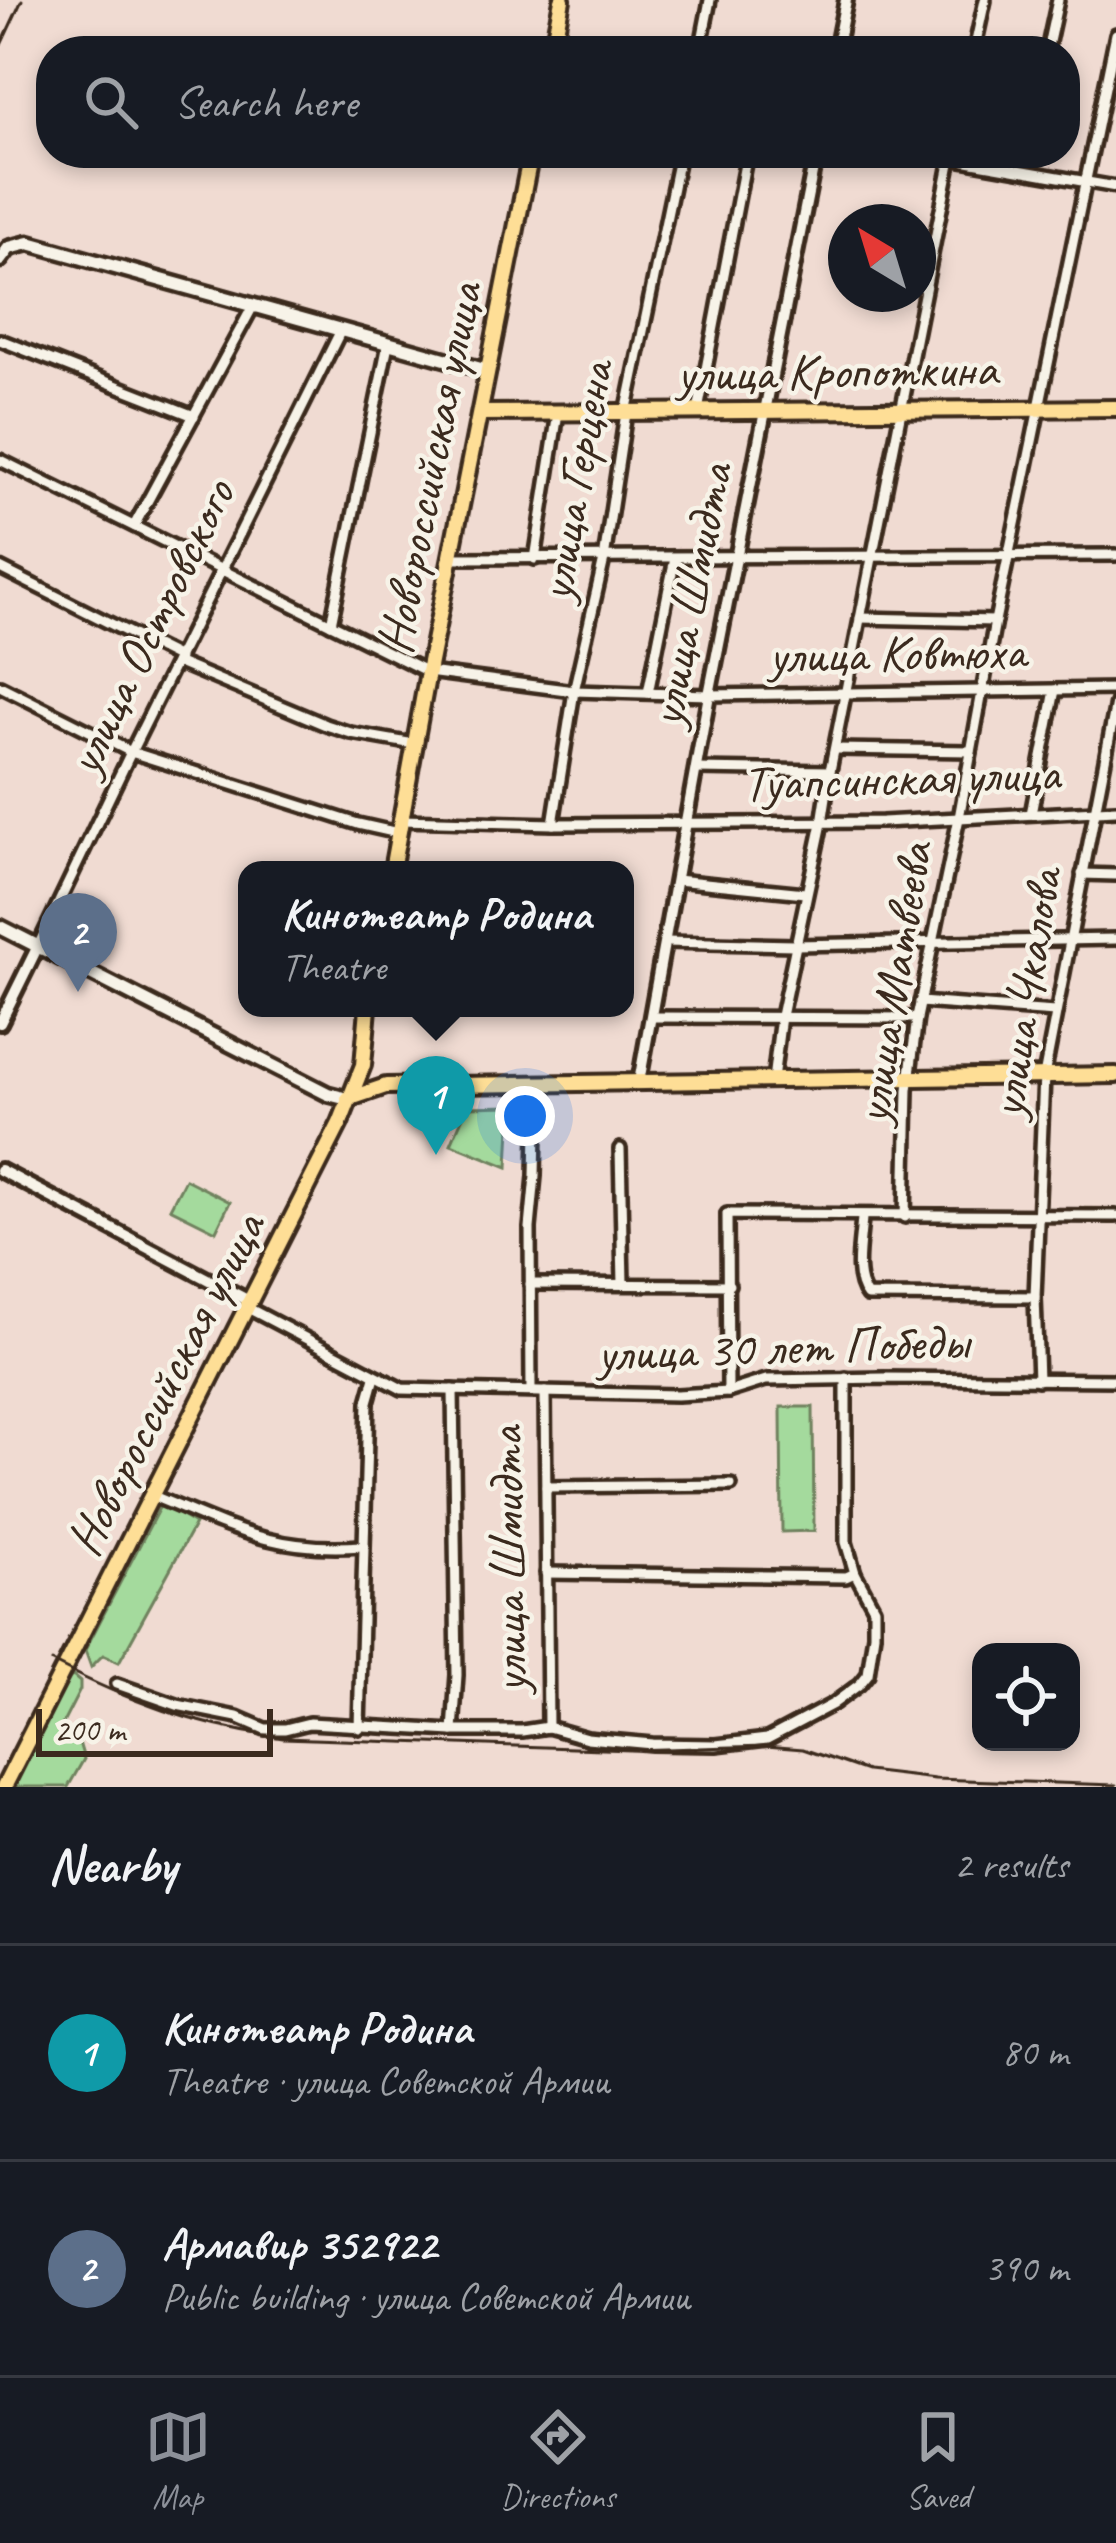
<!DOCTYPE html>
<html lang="en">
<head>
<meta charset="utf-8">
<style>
	body { margin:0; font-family:Caveat,sans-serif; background:#20242c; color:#f1f3f6 }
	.controls { position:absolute; right:36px; bottom:36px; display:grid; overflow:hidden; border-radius:24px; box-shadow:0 6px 18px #0003 }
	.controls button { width:108px; height:108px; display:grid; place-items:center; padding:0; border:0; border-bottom:3px solid #363941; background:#171b24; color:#f1f3f6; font:60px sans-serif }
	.compass { position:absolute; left:828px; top:204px; width:108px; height:108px; border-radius:50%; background:#171b24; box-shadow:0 6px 18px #0003; rotate:322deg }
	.scale { position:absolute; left:36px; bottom:30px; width:237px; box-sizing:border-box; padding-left:12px; border:6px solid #3b2a1e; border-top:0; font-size:33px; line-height:42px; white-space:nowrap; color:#3b2a1e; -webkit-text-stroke:9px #f7f3e8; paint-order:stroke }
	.you { position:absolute; left:525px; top:1116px; width:42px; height:42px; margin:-30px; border:9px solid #fff; border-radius:50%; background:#1a73e8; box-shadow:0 0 0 18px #1a73e833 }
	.badge { display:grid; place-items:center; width:78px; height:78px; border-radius:50%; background:#8c9099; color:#fff; font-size:39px; font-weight:700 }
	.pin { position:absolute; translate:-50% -99px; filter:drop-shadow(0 3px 6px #0008) }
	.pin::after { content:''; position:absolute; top:63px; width:42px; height:36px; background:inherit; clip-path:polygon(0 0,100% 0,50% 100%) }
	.popup { position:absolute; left:238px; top:861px; width:396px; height:156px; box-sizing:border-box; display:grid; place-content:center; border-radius:24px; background:#171b24; filter:drop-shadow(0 3px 9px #0005); font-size:39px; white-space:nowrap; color:#9ea1a6 }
	.popup b { font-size:45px; color:#f1f3f6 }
	.popup::after { content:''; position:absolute; left:50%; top:100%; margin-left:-24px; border:24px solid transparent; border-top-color:#171b24 }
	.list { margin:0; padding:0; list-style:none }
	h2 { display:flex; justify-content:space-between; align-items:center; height:156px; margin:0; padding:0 48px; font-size:51px }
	h2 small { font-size:39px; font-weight:400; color:#9ea1a6 }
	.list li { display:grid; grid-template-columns:78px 1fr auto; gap:36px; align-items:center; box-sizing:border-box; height:216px; padding:0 48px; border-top:3px solid #363941 }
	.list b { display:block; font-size:45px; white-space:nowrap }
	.list p { margin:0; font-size:39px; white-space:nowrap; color:#9ea1a6 }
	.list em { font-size:39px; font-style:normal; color:#9ea1a6 }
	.icon { flex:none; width:66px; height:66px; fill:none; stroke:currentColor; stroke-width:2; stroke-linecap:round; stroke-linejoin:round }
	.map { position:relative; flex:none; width:1116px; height:1787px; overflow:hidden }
	.search { position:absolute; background:#171b24; box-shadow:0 6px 18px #0003; left:36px; right:36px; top:36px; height:132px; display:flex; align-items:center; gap:30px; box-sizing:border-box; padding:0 42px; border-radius:48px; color:#9ea1a6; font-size:45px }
	.sheet { height:588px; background:#171b24 }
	nav { display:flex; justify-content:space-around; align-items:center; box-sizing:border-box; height:168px; border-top:3px solid #363941; background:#171b24; font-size:33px; color:#9ea1a6 }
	nav a { display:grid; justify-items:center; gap:6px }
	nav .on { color:#8c9099 }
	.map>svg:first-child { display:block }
	.green { fill:#a4da9d; stroke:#70825e; stroke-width:3 }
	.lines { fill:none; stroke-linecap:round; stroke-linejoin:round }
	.minor-casing { stroke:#3b2a1e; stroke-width:18 }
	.tertiary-casing { stroke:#3b2a1e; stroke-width:20 }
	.secondary-casing { stroke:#3b2a1e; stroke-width:21 }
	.primary-casing { stroke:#3b2a1e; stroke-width:22 }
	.minor { stroke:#f7f3e8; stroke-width:9 }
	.tertiary { stroke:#f7f3e8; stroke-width:10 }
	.secondary { stroke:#f7f3e8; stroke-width:12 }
	.primary { stroke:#fede96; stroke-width:14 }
	.rail { stroke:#3b2a1e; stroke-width:3 }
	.labels { text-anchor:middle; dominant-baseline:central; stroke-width:9; stroke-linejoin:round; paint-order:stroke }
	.street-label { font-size:51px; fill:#3b2a1e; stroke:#f7f3e8 }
</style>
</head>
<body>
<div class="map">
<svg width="1116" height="1787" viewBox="0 0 1116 1787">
	<rect width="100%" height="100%" fill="#f0dbd2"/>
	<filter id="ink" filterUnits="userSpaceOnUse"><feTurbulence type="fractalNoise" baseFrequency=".00833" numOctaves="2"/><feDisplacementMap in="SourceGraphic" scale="24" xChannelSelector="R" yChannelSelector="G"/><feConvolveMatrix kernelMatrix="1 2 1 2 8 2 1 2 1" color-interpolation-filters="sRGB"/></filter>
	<g filter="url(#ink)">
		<g class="green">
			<polygon points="511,1106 508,1167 451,1144 467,1107"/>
			<polygon points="185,1179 230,1202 216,1231 170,1208"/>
			<polygon points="781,1407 813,1407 814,1531 782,1532"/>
			<polygon points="161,1504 195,1524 119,1662 103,1655 91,1667 85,1650"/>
			<polygon points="73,1676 80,1682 80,1690 60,1729 78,1739 84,1759 68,1787 10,1787 64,1681"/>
		</g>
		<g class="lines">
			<g class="minor-casing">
				<g id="minor">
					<polyline points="700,51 710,0"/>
					<polyline points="974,51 985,0"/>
					<polyline points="1047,51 1058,0"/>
					<polyline points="921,153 1116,187"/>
					<polyline points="0,340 194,416"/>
					<polyline points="698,411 747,153"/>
					<polyline points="0,460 428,672 574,691 709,695 1116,689"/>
					<polyline points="134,526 253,306"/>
					<polyline points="450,558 1116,555"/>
					<polyline points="535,559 558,413"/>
					<polyline points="0,568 179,658"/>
					<polyline points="860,618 995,621"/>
					<polyline points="331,624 388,344"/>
					<polyline points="176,662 326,725 351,733 414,744"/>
					<polyline points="0,686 131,752 358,824 398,833"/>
					<polyline points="648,693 675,558"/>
					<polyline points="835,749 971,751"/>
					<polyline points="696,769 830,771"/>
					<polyline points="1031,814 1055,690"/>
					<polyline points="401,820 553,824 882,822 1116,810"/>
					<polyline points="553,824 574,691 604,559 626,413 680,153"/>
					<polyline points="1082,874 1116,875"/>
					<polyline points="676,880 805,893"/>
					<polyline points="665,942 795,945 1116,939"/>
					<polyline points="38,946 131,752 341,330"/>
					<polyline points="920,1002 1055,1012"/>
					<polyline points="652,1017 917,1018"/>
					<polyline points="773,1080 781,1016 822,823 830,771 952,153"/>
					<polyline points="620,1149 623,1284"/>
					<path d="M862 1217C861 1240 852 1277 867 1296L1035 1297"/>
					<polyline points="905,1217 908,1090 917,1018 959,818 995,621 1116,34"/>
					<polyline points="530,1284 729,1285"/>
					<polyline points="246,1307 402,1389 677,1395 728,1392 766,1380 884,1378 1116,1380"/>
					<polyline points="1038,1380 1035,1297 1044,1076 1116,703"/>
					<polyline points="453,1390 457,1675 453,1731"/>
					<polyline points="531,1391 530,1228 535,1176 537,1083"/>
					<polyline points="545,1392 548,1727"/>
					<polyline points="728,1392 727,1214 1116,1216"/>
					<polyline points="546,1487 731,1485"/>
					<path d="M153 1496C229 1527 276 1553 362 1546"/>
					<polyline points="546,1573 846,1577 855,1573"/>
					<polyline points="117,1684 177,1705 237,1717 265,1729 285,1729 309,1723 453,1731 522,1731 548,1727 587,1738 652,1744 716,1745 767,1739 833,1704 860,1684 868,1674 874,1634 874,1608 855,1573 846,1542 846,1378"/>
					<polyline points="359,1728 368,1402 375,1377"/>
				</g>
			</g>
			<g class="tertiary-casing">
				<g id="tertiary">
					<polyline points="836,51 846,0"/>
					<polyline points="0,1023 38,946"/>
					<polyline points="639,1082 709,695 816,153"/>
					<polyline points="0,1170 249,1301"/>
				</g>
			</g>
			<g class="secondary-casing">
				<g id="secondary">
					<polyline points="0,260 9,248 29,243 488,371"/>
					<polyline points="0,927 328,1094 348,1099"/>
				</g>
			</g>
			<g class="primary-casing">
				<g id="primary">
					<polyline points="552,51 562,0"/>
					<polyline points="480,413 1116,408"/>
					<polyline points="392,870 428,672 531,153"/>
					<polyline points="348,1099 386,1086 1116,1075"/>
					<polyline points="4,1787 340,1123 363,1065 368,1008"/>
				</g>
			</g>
			<use href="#minor" class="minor"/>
			<use href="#tertiary" class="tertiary"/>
			<use href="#secondary" class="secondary"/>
			<use href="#primary" class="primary"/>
			<g class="rail">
				<polyline points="0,47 22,0"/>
				<path d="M52 1662C130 1702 195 1726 283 1738L631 1750 766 1746 803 1749 867 1771 935 1779 1116 1785"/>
			</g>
		</g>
	</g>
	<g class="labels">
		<g class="street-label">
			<text transform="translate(837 371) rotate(-1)">улица Кропоткина</text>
			<text transform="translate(429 468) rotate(-79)">Новороссийская улица</text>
			<text transform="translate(575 481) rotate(-80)">улица Герцена</text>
			<text transform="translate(690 595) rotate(-79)">улица Шмидта</text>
			<text transform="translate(150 627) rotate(-64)">улица Островского</text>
			<text transform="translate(897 653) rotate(-1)">улица Ковтюха</text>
			<text transform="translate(901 778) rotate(-2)">Туапсинская улица</text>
			<text transform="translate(893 983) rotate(-81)">улица Матвеева</text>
			<text transform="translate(1025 993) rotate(-81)">улица Чкалова</text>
			<text transform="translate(783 1347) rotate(-2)">улица 30 лет Победы</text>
			<text transform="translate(165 1384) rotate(-63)">Новороссийская улица</text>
			<text transform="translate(507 1560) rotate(-91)">улица Шмидта</text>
		</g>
	</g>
</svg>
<div class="controls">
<button><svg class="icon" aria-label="locate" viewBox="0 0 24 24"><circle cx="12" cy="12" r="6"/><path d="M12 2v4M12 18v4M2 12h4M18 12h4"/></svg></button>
</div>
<svg class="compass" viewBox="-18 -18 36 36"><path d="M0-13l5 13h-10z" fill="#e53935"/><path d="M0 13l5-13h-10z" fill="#9ea1a6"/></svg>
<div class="scale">200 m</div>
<div class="you"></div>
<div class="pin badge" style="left:436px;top:1155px;background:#0f9aa8">1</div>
<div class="popup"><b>Кинотеатр Родина</b>Theatre</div>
<div class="pin badge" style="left:78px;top:992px;background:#5c6f8a">2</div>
<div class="search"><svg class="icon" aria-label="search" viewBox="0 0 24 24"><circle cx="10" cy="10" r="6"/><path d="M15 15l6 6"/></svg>Search here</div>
</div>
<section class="sheet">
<h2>Nearby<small>2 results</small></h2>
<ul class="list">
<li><span class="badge" style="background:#0f9aa8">1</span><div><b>Кинотеатр Родина</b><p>Theatre · улица Советской Армии</p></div><em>80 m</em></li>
<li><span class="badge" style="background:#5c6f8a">2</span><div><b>Армавир 352922</b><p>Public building · улица Советской Армии</p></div><em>390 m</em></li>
</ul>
</section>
<nav>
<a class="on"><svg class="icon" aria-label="map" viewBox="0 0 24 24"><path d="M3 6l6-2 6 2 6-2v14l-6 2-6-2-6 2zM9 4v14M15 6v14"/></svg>Map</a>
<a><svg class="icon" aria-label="directions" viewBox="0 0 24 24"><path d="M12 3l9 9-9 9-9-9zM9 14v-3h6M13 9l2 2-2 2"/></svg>Directions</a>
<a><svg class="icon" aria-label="saved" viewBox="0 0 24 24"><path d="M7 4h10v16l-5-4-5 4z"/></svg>Saved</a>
</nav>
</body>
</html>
